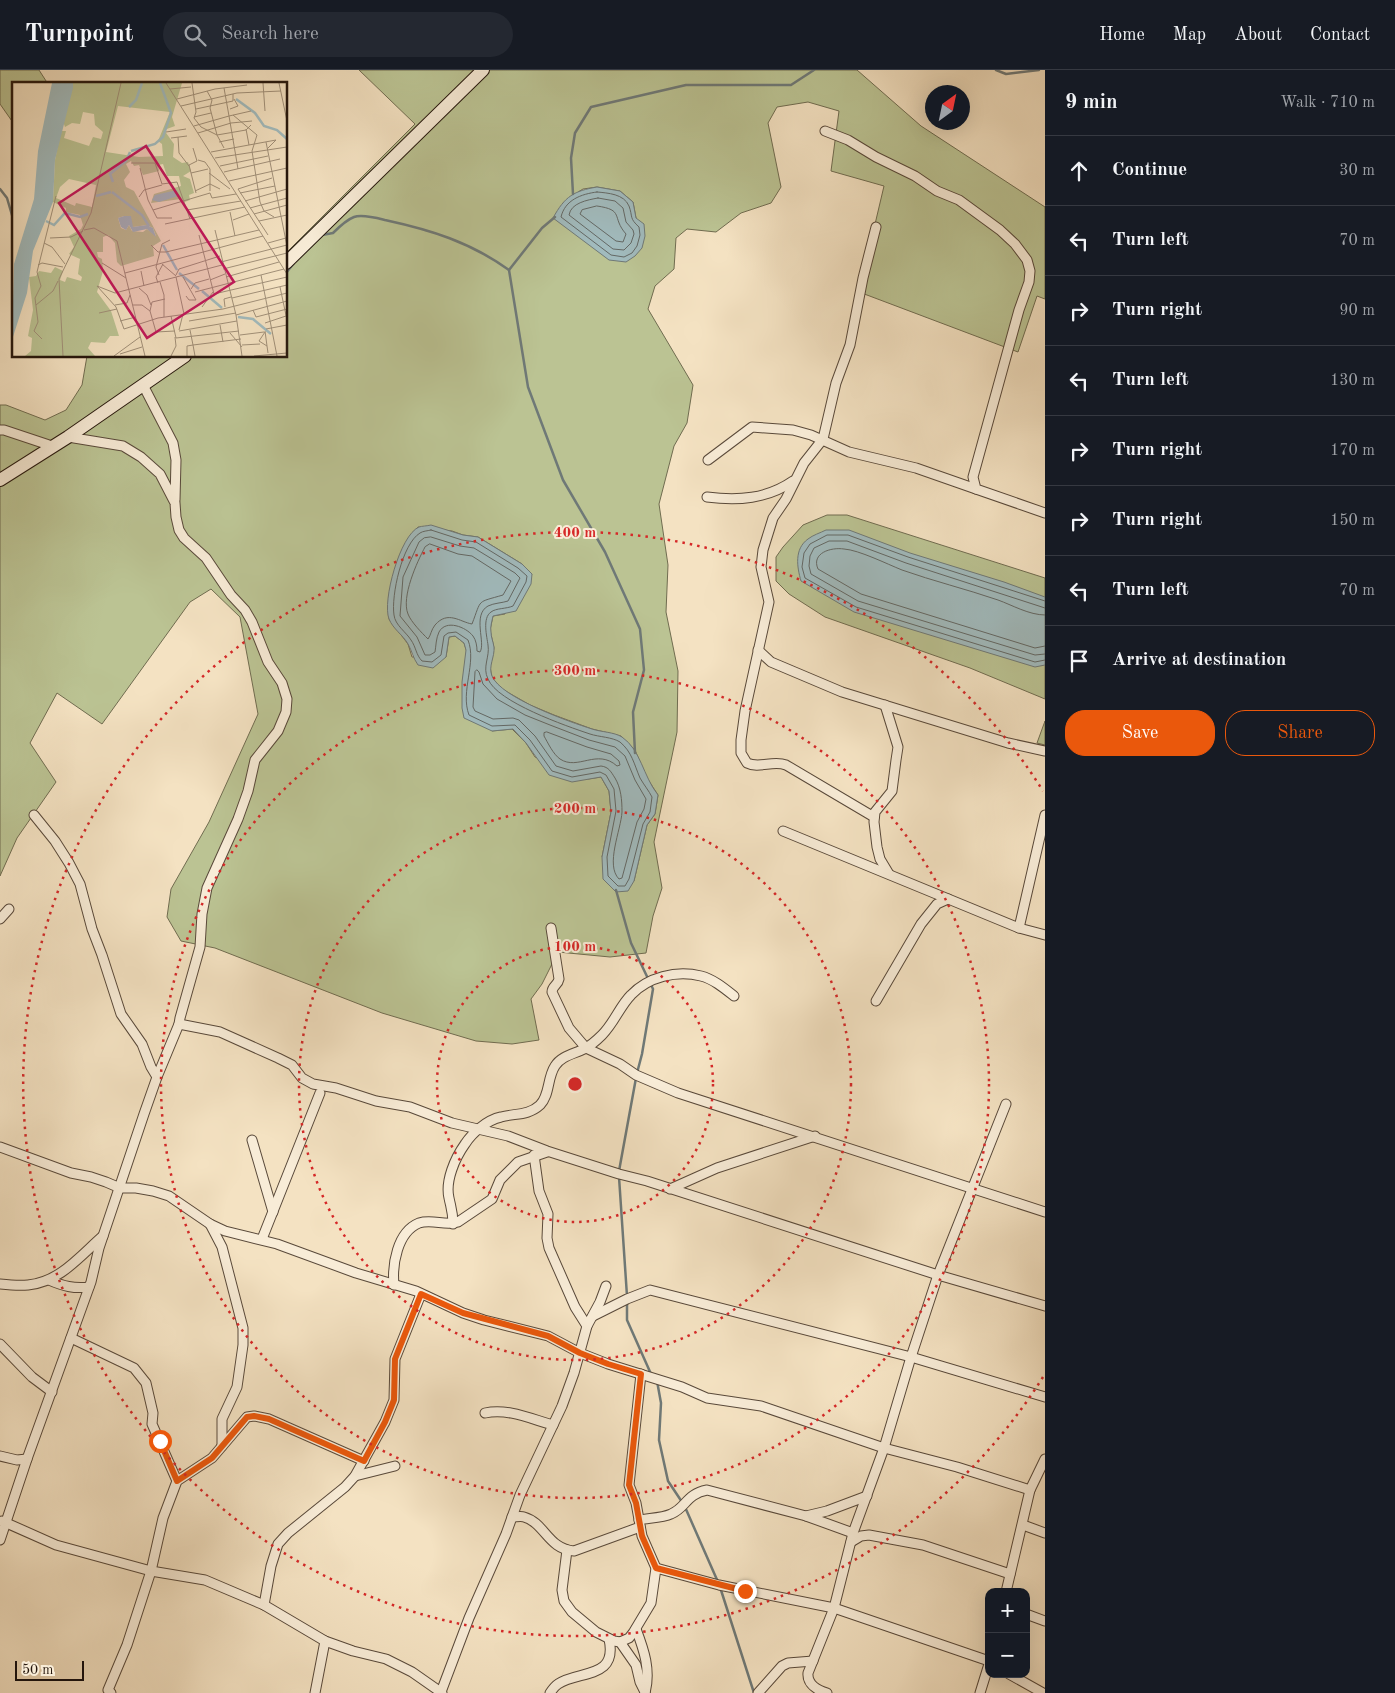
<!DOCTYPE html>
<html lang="en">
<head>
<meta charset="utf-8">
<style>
	body { margin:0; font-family:"Old Standard TT",serif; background:#242831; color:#f1f3f6 }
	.controls { position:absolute; right:15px; bottom:15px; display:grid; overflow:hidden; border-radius:10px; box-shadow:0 5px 20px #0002 }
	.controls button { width:45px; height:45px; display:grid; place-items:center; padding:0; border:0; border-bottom:1px solid #363941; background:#171b24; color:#f1f3f6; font:25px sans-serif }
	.compass { position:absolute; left:925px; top:15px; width:45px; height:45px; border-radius:50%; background:#171b24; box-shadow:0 5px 20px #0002; rotate:33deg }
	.scale { position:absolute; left:15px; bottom:12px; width:69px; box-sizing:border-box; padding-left:5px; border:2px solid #25160c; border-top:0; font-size:14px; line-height:18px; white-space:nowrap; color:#25160c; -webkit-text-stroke:4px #f8ecd7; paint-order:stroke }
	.stop { position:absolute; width:15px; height:15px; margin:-11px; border:4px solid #ea580c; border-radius:50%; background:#fff }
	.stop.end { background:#ea580c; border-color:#fff; box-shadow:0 1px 5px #0008 }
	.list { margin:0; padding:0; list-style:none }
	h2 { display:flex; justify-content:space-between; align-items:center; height:65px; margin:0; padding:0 20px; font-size:21px }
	h2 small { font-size:16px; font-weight:400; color:#9ea1a6 }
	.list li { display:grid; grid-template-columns:32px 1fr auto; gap:15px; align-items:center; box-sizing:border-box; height:70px; padding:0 20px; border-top:1px solid #363941 }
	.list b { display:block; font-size:19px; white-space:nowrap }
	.list em { font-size:16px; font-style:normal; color:#9ea1a6 }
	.actions { display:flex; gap:10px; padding:15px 20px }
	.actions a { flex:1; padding:11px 0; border:1px solid #ea580c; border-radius:20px; text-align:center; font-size:18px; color:#ea580c }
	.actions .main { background:#ea580c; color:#fff }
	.icon { flex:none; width:28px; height:28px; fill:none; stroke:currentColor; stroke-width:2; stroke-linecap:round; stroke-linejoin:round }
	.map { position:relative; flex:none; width:1045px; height:1623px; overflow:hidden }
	header { display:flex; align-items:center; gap:30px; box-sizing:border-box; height:70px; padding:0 25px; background:#171b24; border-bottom:1px solid #363941 }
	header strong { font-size:24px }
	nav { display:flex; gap:28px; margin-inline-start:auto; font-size:18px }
	.search { width:350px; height:45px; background:#242831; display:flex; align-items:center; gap:12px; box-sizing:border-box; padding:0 18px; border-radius:28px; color:#9ea1a6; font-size:19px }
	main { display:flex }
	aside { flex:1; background:#171b24 }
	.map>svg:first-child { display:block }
	.green { fill:#bbc393; stroke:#706c50; fill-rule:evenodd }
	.water { fill:#a1bbbe; stroke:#6f7977 }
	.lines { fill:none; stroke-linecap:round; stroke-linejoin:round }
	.shore { stroke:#636865; stroke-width:1 }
	.stream { stroke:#6f7977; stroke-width:2.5 }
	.street-casing { stroke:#59493a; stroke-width:11 }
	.secondary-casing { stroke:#25160c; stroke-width:14 }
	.street { stroke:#f8ecd7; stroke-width:9 }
	.secondary { stroke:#f8ecd7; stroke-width:12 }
	.route { stroke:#ea580c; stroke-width:6 }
	.ring { fill:none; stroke:#d62828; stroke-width:2.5; stroke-dasharray:2.5 5 }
	.inset-river { fill:none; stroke:#a1bbbe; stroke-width:2.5 }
	.inset-road { fill:none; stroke:#a19079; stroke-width:1 }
	.view { fill:#c2185b; fill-opacity:0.15; stroke:#c2185b; stroke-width:2.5 }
	.inset-edge { fill:none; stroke:#25160c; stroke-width:2.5 }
	.centre { fill:#d62828; stroke:#f8ecd7; stroke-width:2.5 }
	.ring-label { font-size:15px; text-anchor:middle; font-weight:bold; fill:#d62828; stroke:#f8ecd7; stroke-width:4; stroke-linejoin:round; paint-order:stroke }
</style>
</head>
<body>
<header>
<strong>Turnpoint</strong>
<div class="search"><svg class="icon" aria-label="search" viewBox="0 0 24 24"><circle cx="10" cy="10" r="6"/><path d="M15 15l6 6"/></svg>Search here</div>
<nav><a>Home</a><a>Map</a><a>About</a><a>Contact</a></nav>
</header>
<main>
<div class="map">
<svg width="1045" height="1623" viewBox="0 0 1045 1623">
	<rect width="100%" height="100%" fill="#f4e2c2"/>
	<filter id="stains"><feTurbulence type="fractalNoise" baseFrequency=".004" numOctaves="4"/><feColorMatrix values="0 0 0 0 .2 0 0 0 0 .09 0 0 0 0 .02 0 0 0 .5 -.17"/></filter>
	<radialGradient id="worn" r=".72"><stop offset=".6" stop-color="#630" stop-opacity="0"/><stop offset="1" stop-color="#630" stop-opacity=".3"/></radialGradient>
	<g class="green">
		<polygon points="0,0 39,0 48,14 14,14 14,54 0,34"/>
		<path d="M359 0H857L921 56 1045 137V229L1037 226 1018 282 859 222 884 116 831 101 839 41 808 32 777 37 768 53 781 117 771 133 741 143 716 162 687 159 676 168 674 199 655 216 648 239 693 315 687 353 674 376 659 434 668 495 666 542 678 601 677 662 654 772 662 818 653 846 646 883 610 887 558 882 542 914 531 929 539 970 512 974 476 971 382 943 215 878 181 871 167 847 171 819 209 752 258 644 240 547 211 519 190 532 102 654 57 623 30 673 56 712 17 768 0 806V335H6L45 350 66 340 82 315 87 286H286V183L415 54ZM597 117 620 121 633 132 636 148 578 122 583 119ZM418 457 452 461 463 465 478 467 522 494 532 504 505 544 493 546 490 560 494 578 490 597 492 608 502 619 530 635 554 645 592 659 621 666 635 680 645 705 658 725 655 744 647 755 634 811 602 787 611 742 609 721 601 707 588 709 535 687 526 673 512 659 492 661 464 573 455 566 449 567 446 587H412L408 574 389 549C394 518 395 481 418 457Z"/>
		<polygon points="827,445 847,445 1045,508 1045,629 970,598 825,547 789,524 776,511 776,487 783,477 803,455"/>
		<polygon points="1045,651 1045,675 1037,673"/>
	</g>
	<g class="water">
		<path d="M597 117 620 121 633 132 636 148 644 154 645 166 642 178 635 186 626 192 609 190 553 148C565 126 574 121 597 117Z"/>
		<path d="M431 455 463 465 478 467 522 494 532 504 531 514 516 541 493 546C492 551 490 557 491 562 491 567 493 571 494 577 495 587 488 596 492 606 501 628 570 652 592 659 601 662 614 662 622 667 641 680 643 706 658 725L655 744 647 755 634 811 628 821 616 822 603 809 602 787 611 742 609 721 601 707 572 712 549 705 526 673 513 659 492 661 464 648 462 638V612L466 580 464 573 455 566 449 567 446 587 433 598 418 595C413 588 412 581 408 574 403 565 393 559 389 549 382 531 400 465 419 457 422 456 427 456 431 455Z"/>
		<path d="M826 460H849L910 483 1004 512 1045 527V595L1035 597 854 542 801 511C797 497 794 479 808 469 813 465 820 463 826 460Z"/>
	</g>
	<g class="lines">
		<g class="shore">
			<path d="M597 122C608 123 624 124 629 136 633 147 629 148 639 157L640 165 637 176 632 183 624 187 611 185 561 147C565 130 581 124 597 122Z"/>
			<path d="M598 128 615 131 623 138 626 152 633 160 634 164 631 173 624 180 613 179 569 145C571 133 587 130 598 128Z"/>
			<path d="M597 136C625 140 611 147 626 164L623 172 616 171 580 144 582 140Z"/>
			<path d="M431 460 462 470 476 472 518 498 527 506 526 512 513 536C506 539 496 538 491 542 482 548 487 567 488 575 490 587 482 597 488 609 497 632 566 656 590 664 599 667 612 667 620 672 632 682 634 694 640 708 644 715 649 721 652 727L650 742 643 754 629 809 625 816H618L608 806 607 787 616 741 614 719 606 705 600 702 572 707 552 701 530 670 515 655 492 656 469 645C460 621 477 593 468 570L456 562 448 563 444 566 441 585 432 592 422 591C416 585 416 577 411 570 406 562 395 555 394 545 391 526 402 474 420 463 423 461 427 461 431 460Z"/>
			<path d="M431 467 460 476 474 478 515 503 520 508 508 531C502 533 494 533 488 536 472 545 486 573 480 582L477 581C477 576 476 570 473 566 466 557 446 549 439 562 436 568 436 576 435 582L430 585H425L417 567 400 546 403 507 419 472 424 468Z"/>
			<path d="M430 474 458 484 472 486 511 511 503 525C476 533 482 528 472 554 460 552 448 540 435 555 431 560 431 565 428 569 422 563 411 552 408 544 401 527 417 492 425 477Z"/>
			<polyline points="1045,531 908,487 848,465 827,465 810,474 804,483 802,497 805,508 856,537 1035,592 1045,590"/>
			<polyline points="1045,538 906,493 847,471 829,471 814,478 810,486 809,496 811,504 858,531 1035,585 1045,584"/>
			<path d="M1045 545C1029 545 1012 535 998 530 966 519 933 511 902 500 887 494 859 480 844 479 831 477 811 483 818 499L861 524 1035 578 1045 576"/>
			<path d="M477 600 479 602 483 614 497 629 525 645 550 655 589 670 615 677 625 686 635 710 646 729 644 739 637 752 622 808 619 809C605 795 621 760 622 742 622 730 621 718 615 708 611 702 609 697 601 696L573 701 556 696 535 666 519 650 513 648 493 649 475 641 473 637 475 602Z"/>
			<path d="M547 662 587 677 611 684 619 691 620 695 617 696C597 678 578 701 560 689 553 684 548 673 544 666V663Z"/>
		</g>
		<g class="stream">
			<polyline points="996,0 1006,4 1039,0"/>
			<polyline points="0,119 7,128 14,152"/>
			<polyline points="573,124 571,88 575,63 591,37 686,15 791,15 814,0"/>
			<path d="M322 165 333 163C339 157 346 150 354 147 362 144 377 148 385 150 431 160 470 172 509 200L528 317 563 410 605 482 640 559 644 600 633 642 635 683"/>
			<polyline points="509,200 542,158 555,147"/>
			<polyline points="286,203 294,193"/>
			<polyline points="616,820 631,873 653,919 642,984 637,1003"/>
			<polyline points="619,1101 636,1008"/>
			<polyline points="619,1107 627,1226"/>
			<polyline points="627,1231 627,1250 651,1304"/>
			<polyline points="657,1311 661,1333 659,1370 668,1411 682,1432"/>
			<polyline points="685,1437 718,1512"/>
			<polyline points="720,1517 754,1623"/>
		</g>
		<g class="street-casing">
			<g id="street">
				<polyline points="825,61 848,70 876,87 915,106 937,121 959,130 1000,160 1015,174 1027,190 1030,201 1029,212 1019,240 973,407 976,419 1045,443"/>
				<polyline points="143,315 173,373 176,390 175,430"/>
				<polyline points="0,360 4,360 52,376"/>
				<polyline points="708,390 752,357 793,360 811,365 849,382 916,398 976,419"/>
				<path d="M707 427C738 431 767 429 793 411"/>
				<polyline points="758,580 771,592 842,622 1008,673 1045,681"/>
				<polyline points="885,635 898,677 896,690 892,721 875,742 874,752 877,777 880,789 889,804"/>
				<polyline points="34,745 55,771 69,793 80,814 92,859 102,885 121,944 142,974 151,997 157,1007"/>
				<path d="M874 747 786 695C773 690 759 699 747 693L741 683V670L745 641 769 532 761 497 763 480 773 448 786 429 804 393 823 369 836 313 850 275 863 208 876 157"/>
				<polyline points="783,761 1019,858 1045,865"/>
				<polyline points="0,849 9,839"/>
				<path d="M551 858 559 909C558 915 552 916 552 922L569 958 586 978 620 994 636 1005 678 1023 1045 1142"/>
				<polyline points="1019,858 1045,745"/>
				<polyline points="876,931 921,854 937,834 948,829"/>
				<polyline points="179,954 220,962 278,988 292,995 302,1008 313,1014 336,1018 376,1031 410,1037 452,1053 508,1066 547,1081 619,1104 647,1111 938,1205 1045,1236"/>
				<polyline points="252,1070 273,1142"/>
				<polyline points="0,1077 71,1103 91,1107 106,1112 120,1118 136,1118 153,1121 169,1126 210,1154 225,1161 277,1174 356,1203 416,1221 463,1243 484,1250 548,1266 580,1283 608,1294 682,1317 707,1328 761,1336 884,1378 957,1397 1030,1420"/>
				<polyline points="534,1085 539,1121 548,1144 547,1168 549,1178 575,1237 587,1256"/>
				<polyline points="670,1119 717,1098 815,1066"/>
				<polyline points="210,1154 222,1177 243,1258 243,1275 237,1317 222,1349 222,1376"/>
				<path d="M453 1154C453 1142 451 1138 449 1128 445 1111 455 1088 465 1074 472 1063 487 1050 501 1047 515 1043 528 1046 540 1035 550 1025 547 1008 555 996 561 986 574 984 584 979 590 976 597 970 602 965 614 953 620 936 631 925 648 907 676 900 701 906 713 909 724 918 734 926"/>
				<polyline points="262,1169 320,1023"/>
				<path d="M49 1210C63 1216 74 1219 89 1217"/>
				<path d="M0 1214C9 1215 19 1216 28 1215 60 1212 80 1186 103 1166"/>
				<path d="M394 1215C392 1195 397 1162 419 1153 432 1149 446 1156 458 1152L492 1129 500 1110 518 1092 547 1082"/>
				<polyline points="593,1246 627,1229 650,1220 911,1287 1045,1327"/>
				<polyline points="71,1268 134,1298 146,1313 153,1343 152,1354 177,1411"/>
				<polyline points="0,1274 32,1307 52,1322"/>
				<path d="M485 1343C508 1338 531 1349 553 1355"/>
				<polyline points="0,1386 17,1390 27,1389"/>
				<polyline points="355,1406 395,1396"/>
				<polyline points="806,1446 827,1441 867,1426"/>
				<path d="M512 1447C516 1447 521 1446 524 1447 545 1453 548 1479 574 1481L640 1457"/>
				<path d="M639 1450C649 1448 662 1448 671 1444 686 1438 686 1424 707 1420L806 1446 853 1463"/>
				<polyline points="2,1451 56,1475 151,1501 205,1510 264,1535 325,1571 353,1581 386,1589 412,1602 442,1623"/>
				<polyline points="1023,1455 1045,1463"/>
				<polyline points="0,1470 27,1389 91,1212 99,1178 144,1044 157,1007 179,954 180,948 200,877 202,844 207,818 238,749 248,721 255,690 278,661 286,642 287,629 282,613 268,592 252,552 245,540 231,525 206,488 184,468 179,460 176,447 175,433 160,404 141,387 123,376 68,367"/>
				<polyline points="851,1472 861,1466 869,1465 923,1475 1010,1504"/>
				<polyline points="567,1480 562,1520 564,1531 572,1542 596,1562 614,1571 620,1572 629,1568 633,1563 651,1533 656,1498 642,1466 636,1433 629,1415 641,1304"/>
				<polyline points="656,1498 719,1515 834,1538 989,1591"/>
				<polyline points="1006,1522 1030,1420 1045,1389"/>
				<polyline points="264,1535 271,1496 278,1474 288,1463 345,1417 355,1406 385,1352 394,1330 395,1289 421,1224"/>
				<polyline points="1026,1544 1045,1551"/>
				<path d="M636 1559C644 1580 651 1600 645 1623"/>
				<polyline points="620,1572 636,1595 640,1612 645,1622"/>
				<polyline points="1009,1604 1043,1623"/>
				<polyline points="441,1622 469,1548 506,1464 520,1425 562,1336 574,1303 587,1256 600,1232 606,1216"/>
				<polyline points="111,1623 108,1620 127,1575 151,1501 163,1448 177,1411 212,1388 247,1347 254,1346 269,1349 364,1391"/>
				<polyline points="315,1623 325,1571"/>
				<path d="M550 1623C552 1620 555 1616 558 1614 578 1600 618 1610 609 1569"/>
				<polyline points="758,1623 782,1596 788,1593 813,1591"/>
				<path d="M827 1623C817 1620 807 1614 808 1603L834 1538 853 1463 884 1378 911 1287 938 1205 1006 1034"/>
				<polyline points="980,1623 989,1594"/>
			</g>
		</g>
		<g class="secondary-casing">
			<g id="secondary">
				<polyline points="286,193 483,0"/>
				<polyline points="0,410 68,367 185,286"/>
			</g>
		</g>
		<use href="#street" class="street"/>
		<use href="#secondary" class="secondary"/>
	</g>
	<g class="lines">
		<polyline class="route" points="160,1371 177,1411 212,1388 247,1347 254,1346 269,1349 364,1391 385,1352 394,1330 395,1289 421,1224 463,1243 548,1266 580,1283 608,1294 641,1304 629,1415 636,1433 642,1466 656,1498 745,1521"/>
	</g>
	<g class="ring">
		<circle cx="575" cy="1014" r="138"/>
		<circle cx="575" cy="1014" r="276"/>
		<circle cx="575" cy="1014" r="414"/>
		<path d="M1043 1307A552 552 0 1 1 1043 721"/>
	</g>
	<g transform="translate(12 12)">
		<rect width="275" height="275" fill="#f4e2c2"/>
		<path d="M61 1H170L160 35 163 44 152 48 162 62 161 75 170 81 176 80 179 89 171 94 178 97 182 111 177 113 178 118 170 121 169 117 139 121 142 112 169 104 167 94H155L151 82 146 83 147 89 131 93 127 83 122 84 119 79 114 82 118 90 112 98 114 105 122 109 149 159 141 164 142 174 109 184 105 180 103 161 96 153 91 155V170H85L86 175 90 177 91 189 85 210 99 229 107 254H98L93 261 79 260 76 266 83 274H13L19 269 20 256 16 254 21 228 17 195 24 194 27 189 39 191 43 185 51 189 48 198 53 200 55 195 69 199 70 195 66 192 68 177 57 172 62 165 57 154 69 147 71 143 68 133 54 130V126L41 120 43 78 49 49H54L52 56 77 64 81 55 89 57 91 50 83 43 82 32 71 30 68 42 60 41 53 45 51 39ZM106 24 158 30 146 59 150 62 151 74 127 75 94 70ZM57 97 84 103 80 125 64 121 63 124 44 116 48 105ZM112 134 121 145 135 143 141 146 144 154 135 147 131 150 120 149 117 143 114 148 109 146 106 136Z" fill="#bbc393" fill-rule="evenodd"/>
		<path d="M40 1H61V6L43 78 41 120 21 169 15 211 0 258 2 182 22 117 26 69ZM165 108 166 114 147 120 140 118 143 113ZM112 134H119L121 145 135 143 141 146 144 155 135 147 121 150 117 143 114 148 109 145 106 136Z" fill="#a1bbbe"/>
		<path class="inset-river" d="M224 17 243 31 252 44 265 48 275 57M117 25 124 18 130 1M119 69 143 62 151 55 159 31 148 1M101 100 98 92 114 79 118 70M100 110 130 133 137 144M84 114 99 110M34 139 42 143 53 131 68 135 76 132M151 163 165 188M167 191 187 207M190 209 210 226M226 235 241 237 259 252"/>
		<path class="inset-road" d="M154 1 275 192M180 1 184 30 182 36 189 45 205 53 234 48 239 43M251 1 253 29M267 1 275 39M158 7 179 5M195 9 200 18 198 26 205 53 212 66M165 17 203 7 235 3M169 24 225 11 269 9M184 27 221 19V12M218 27 226 24 222 17M221 33 245 53 240 69 248 120 252 129 262 135M182 35 199 31M219 41 240 39M182 44 217 34 212 6M234 47 237 63M154 50 174 47M186 51 219 41M166 55 167 71 177 84M159 56 175 54M207 60 222 57M254 60 275 164M181 66 185 79 177 83 184 111M199 70 264 58 255 67M203 76 275 65M186 78 193 80 198 87V109M119 81H143L150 102 165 100 178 137M208 84 256 74M128 86 136 118 145 136H160M226 87 217 34 239 29M212 90 268 77M179 91 196 87M197 91 218 107M217 99 275 86M183 109 198 102 208 107M228 111 263 104M127 115 132 108 150 103M233 119 275 107M238 126 275 116M141 128 198 111 200 116 224 112M175 128 229 119M218 130 223 154M242 132 275 123M221 138 237 132M247 139 275 133M153 142 233 125M72 148 82 146 105 159 133 274M203 148 224 233 230 274M187 153 202 212 275 195M256 153 226 107 260 96M38 156 59 155 71 149M32 161 40 165 53 182M256 161 274 156M139 163 146 170H154L247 148M209 180 275 163M90 181 114 196M150 182 164 194M26 183 30 181 51 185M211 187 275 171M129 189 132 204M113 191 251 154M147 193 144 185 150 162 158 158M164 193 167 187 208 174M249 193 265 274M164 195 172 232M171 195 184 218H177L174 214M214 195 267 180M198 198 213 192M148 200 152 213V235M146 201 144 195 151 182M85 204 104 225 112 247 146 236 211 227 275 211M85 204 103 211 210 183M268 205 275 238M127 206 135 213 139 223M179 207 183 201 197 197M183 210 272 187M220 216 275 203M153 217 140 220 138 229 144 250 163 249M24 223 41 209 46 199M103 223 115 221 118 213M121 223H130L138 229M190 225 201 210M213 225 212 217 219 215M241 228 244 235 275 227M87 231 105 227M224 233 275 219M159 234 164 256 227 249M108 239 124 235M177 239 224 231M253 241 274 234M208 243 211 260M254 247 275 243M167 248 171 232M178 248 181 263 229 257M167 249 225 239M253 249 255 264M253 250 247 259 255 264 256 271M218 251 230 265M228 253 252 250M30 257 22 249 26 240 23 216 29 204 25 190 44 114M230 263 248 262M108 272 130 265M51 274 47 197 79 131 109 1M102 274 128 255M159 274 164 264 163 255M175 274V264L181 263 183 274M242 274 275 271"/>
		<path class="view" d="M134 64 222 200 135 256 47 121Z"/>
		<rect width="275" height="275" class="inset-edge"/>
	</g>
	<circle cx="575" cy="1014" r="8" class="centre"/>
	<g class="ring-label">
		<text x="575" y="467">400 m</text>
		<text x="575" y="605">300 m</text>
		<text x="575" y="743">200 m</text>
		<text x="575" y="881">100 m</text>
	</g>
	<rect width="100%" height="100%" filter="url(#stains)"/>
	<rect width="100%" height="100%" fill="url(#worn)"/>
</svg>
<div class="controls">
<button>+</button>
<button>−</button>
</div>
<svg class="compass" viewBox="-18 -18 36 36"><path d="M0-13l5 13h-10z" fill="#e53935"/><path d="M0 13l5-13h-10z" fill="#9ea1a6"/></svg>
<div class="scale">50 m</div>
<div class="stop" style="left:160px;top:1371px"></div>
<div class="stop end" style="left:745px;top:1521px"></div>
</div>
<aside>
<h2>9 min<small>Walk · 710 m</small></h2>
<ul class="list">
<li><svg class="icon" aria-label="ahead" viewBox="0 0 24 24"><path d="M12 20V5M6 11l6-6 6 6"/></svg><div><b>Continue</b></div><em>30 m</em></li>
<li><svg class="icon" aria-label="left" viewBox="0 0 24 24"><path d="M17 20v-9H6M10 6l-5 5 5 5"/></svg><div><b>Turn left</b></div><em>70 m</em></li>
<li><svg class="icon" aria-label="right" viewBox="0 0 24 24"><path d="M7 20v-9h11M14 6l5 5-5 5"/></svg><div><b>Turn right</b></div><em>90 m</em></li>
<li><svg class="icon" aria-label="left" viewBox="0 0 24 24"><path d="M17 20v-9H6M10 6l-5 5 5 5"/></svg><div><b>Turn left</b></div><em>130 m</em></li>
<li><svg class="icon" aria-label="right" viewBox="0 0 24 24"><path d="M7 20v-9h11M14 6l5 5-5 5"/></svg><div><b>Turn right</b></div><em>170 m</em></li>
<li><svg class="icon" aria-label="right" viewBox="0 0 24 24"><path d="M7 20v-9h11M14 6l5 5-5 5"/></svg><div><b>Turn right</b></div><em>150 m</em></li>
<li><svg class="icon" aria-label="left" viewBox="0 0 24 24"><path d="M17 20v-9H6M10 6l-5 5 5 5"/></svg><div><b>Turn left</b></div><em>70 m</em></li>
<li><svg class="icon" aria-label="arrive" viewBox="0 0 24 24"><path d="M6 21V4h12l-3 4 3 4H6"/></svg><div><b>Arrive at destination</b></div></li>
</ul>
<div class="actions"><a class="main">Save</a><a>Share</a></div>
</aside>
</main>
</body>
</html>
